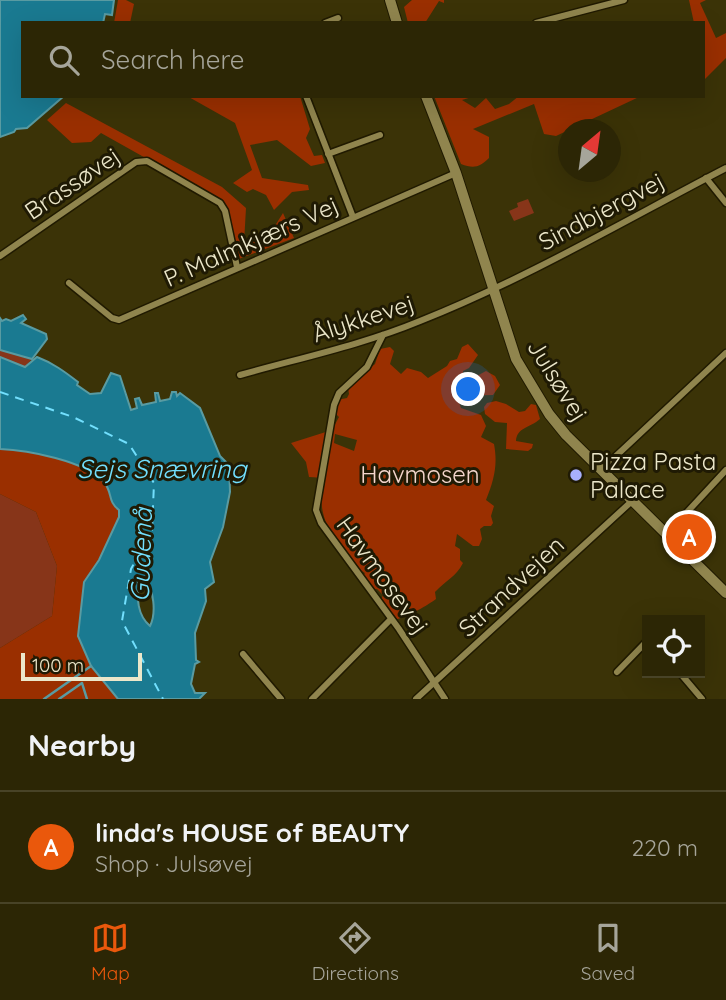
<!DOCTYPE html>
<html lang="en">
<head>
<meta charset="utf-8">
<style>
	body { margin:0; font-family:Quicksand,sans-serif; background:#383213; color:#f1f3f6 }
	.controls { position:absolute; right:21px; bottom:21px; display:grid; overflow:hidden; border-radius:0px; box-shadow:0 7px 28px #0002 }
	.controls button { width:63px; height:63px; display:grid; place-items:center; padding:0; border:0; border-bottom:2px solid #484327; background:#2c2605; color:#f1f3f6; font:35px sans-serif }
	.compass { position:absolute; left:558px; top:119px; width:63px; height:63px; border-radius:50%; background:#2c2605; box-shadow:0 7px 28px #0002; rotate:29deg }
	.scale { position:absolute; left:21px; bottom:18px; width:121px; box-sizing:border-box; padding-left:7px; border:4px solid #ece7ca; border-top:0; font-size:19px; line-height:24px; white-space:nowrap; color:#ece7ca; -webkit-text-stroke:5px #1f1a04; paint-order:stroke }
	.you { position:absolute; left:469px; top:390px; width:24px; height:24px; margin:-18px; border:5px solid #fff; border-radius:50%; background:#1a73e8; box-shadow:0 0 0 10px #1a73e833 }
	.badge { display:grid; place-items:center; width:46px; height:46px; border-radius:50%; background:#ea580c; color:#fff; font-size:23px; font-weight:700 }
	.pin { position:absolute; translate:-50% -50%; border:4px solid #fff; box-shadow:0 2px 7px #0006 }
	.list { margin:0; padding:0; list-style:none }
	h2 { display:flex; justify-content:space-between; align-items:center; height:91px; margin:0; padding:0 28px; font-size:30px }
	h2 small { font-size:23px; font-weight:400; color:#a6a59a }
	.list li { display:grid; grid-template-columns:46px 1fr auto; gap:21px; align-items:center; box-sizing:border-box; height:112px; padding:0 28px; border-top:2px solid #484327 }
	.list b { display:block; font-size:26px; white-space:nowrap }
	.list p { margin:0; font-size:23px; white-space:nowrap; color:#a6a59a }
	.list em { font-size:23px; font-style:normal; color:#a6a59a }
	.icon { flex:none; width:38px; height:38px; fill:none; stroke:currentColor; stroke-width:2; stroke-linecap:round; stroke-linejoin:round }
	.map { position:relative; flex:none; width:726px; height:699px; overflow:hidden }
	.search { position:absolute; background:#2c2605; box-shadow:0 7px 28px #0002; left:21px; right:21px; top:21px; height:77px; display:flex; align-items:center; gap:18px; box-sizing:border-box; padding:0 24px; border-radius:0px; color:#a6a59a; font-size:26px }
	.sheet { height:203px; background:#2c2605 }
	nav { display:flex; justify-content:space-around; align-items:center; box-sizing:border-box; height:98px; border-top:2px solid #484327; background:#2c2605; font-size:19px; color:#a6a59a }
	nav a { display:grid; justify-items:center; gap:4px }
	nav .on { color:#ea580c }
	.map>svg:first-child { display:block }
	.green { fill:#873519 }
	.forest { fill:#9a2f00; fill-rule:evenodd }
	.water { fill:#1a7a91; stroke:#599ba2; stroke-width:2; fill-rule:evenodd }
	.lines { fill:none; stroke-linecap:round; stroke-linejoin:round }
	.stream { stroke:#599ba2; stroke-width:2.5 }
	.ferry { stroke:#72dffd; stroke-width:2; stroke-dasharray:9 7; stroke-linecap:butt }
	.street-casing { stroke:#201a00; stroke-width:9 }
	.secondary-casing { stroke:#201a00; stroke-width:12 }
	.street { stroke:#90854e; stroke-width:6 }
	.secondary { stroke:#90854e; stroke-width:10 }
	.poi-dot { fill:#a8b0fc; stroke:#1f1a04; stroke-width:2.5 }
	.labels { text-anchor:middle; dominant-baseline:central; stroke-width:6; stroke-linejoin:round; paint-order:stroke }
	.street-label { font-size:24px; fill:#ece7ca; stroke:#1f1a04 }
	.poi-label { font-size:24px; fill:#ece7ca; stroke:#1f1a04; text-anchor:start }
	.park-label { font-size:24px; fill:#f4d6cc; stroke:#1f1a04 }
	.water-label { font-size:26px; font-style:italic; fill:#72dffd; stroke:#1f1a04 }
</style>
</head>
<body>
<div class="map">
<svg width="726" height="699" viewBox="0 0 726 699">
	<rect width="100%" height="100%" fill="#3b3307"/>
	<g class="green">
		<polygon points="528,199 534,213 514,221 509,211 518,207 517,203"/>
		<polygon points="0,350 32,359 25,367 0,357"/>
		<polygon points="0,494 36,512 57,566 52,616 0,648"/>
	</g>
	<g class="forest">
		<polygon points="118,0 126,0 134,4 130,23 114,23"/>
		<polygon points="412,0 444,0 444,3 439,1 425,23 408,23 404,7"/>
		<polygon points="689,0 706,0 700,3 716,38 726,33 726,58 703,81 703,23 694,23"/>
		<polygon points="187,96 300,96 310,129 306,138 314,156 322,155 325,163 311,166 277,140 250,145 262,178 308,185 309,190 292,192 274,210 266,195 253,189 247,192 233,183 252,170 235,123"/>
		<path d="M434 96H475L462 100 475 108 486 98 495 109 509 104 519 96 639 97 556 136 544 134 534 104 473 129 489 137V158C480 167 474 169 461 164Z"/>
		<polygon points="66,103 222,187 246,208 244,243 266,240 283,213 294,238 236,260 224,202 101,133 91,142 72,143 47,120"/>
		<path d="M468 344 478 355 469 368 463 371V376L473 378 486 371 495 376 500 385 493 395 457 396 461 408 481 415 486 426 481 437 494 444C498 465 494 480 486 500L494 506 491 516 493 523 491 526H484L480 529 482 539 479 546H473L457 534 455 546 460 549V560L463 563C456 577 446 580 435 592L436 599C430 604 405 618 397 619L381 600 383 595 377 589 372 590 363 576 365 573C347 562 324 528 322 507 320 498 325 488 325 478L309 477 306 462 291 443 332 430 339 417 332 410 337 400 347 398 349 394 348 387 375 364 380 349 390 347 394 351 390 364 401 374 407 368 421 372 428 378 447 366 450 361 457 359 462 347ZM335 434 357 440 354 451 334 443Z"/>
		<path d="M496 401 506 404 519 412 525 411 531 404 536 405 540 419C530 428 517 427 516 441L533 444 532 448 528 451 506 449 507 423 495 422 485 414 484 407 487 403Z"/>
		<path d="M0 449C25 450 88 462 104 482 113 493 106 501 119 510V517L99 560 84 582 78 635 91 666 118 699H0V648L52 616 57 566 36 512 0 494Z"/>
	</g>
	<g class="water">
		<polygon points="0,0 114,0 112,15 105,14 103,23 23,23 23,96 64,96 27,128 16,129 14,132 0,137"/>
		<polygon points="23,315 26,319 21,323 46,334 47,339 32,359 0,350 0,318 2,321 6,319 11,321"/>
		<path d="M0 357 25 367 37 357C53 363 65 372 78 382L77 385 90 394 101 393 111 373 120 376 131 410 137 408 135 399 139 398 142 405 156 402 155 393H158L160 401 170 399 172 392H176L177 396 180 393 200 408 220 456 229 465 230 492 223 527 210 562 214 582 205 589 206 601 195 633 196 660 199 662 195 664 191 684 195 693H205L199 699H118L91 666 78 636 84 582 99 560 119 517V510C107 501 113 493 104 482 86 461 27 450 0 449ZM143 579C155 588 156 614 150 626 137 615 137 598 138 582Z"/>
	</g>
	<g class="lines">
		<g class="stream">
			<polyline points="44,699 91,666"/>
			<polyline points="59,699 82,683 87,699"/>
		</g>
		<polyline class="ferry" points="0,392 73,417 129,444 154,483 152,530 131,569 122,621 163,699"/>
		<g class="street-casing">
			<g id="street">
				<polyline points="325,23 338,18"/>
				<polyline points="536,23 624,0"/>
				<polyline points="306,96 353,217"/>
				<polyline points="328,154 380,135"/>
				<polyline points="706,178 726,203"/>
				<polyline points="0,256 136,162 147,161 220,203 225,211 237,267"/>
				<polyline points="69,283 112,318 119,320 456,173"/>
				<polyline points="383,335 367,367 339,393 334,405 316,510 321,523 399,629 445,699"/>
				<path d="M240 375C300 358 362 345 420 321 524 280 626 220 726 168"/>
				<polyline points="601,470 726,353"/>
				<polyline points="666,535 726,470"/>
				<polyline points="243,654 281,699"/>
				<polyline points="617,672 647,641"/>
				<polyline points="680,673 702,699"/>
				<polyline points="312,699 391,619"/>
				<polyline points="416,699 632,501"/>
			</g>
		</g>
		<g class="secondary-casing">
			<g id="secondary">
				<polyline points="390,0 397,23"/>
				<polyline points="426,96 456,173 516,359 549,414 566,435 726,593"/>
			</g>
		</g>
		<use href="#street" class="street"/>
		<use href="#secondary" class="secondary"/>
	</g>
	<circle class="poi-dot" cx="576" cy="475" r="7"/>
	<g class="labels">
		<g class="street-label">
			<text transform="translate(72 183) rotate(-34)">Brassøvej</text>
			<text transform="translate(601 211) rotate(-28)">Sindbjergvej</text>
			<text transform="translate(251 241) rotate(-24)">P. Malmkjærs Vej</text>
			<text transform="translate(363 318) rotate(-18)">Ålykkevej</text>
			<text transform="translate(558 380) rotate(58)">Julsøvej</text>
			<text transform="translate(383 575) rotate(54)">Havmosevej</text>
			<text transform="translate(511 586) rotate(-43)">Strandvejen</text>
		</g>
		<g class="poi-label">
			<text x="590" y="461">Pizza Pasta<tspan x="590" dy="28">Palace</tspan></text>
		</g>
		<g class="park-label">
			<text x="420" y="474">Havmosen</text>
		</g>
		<g class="water-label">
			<text x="162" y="468">Sejs Snævring</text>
			<text transform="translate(141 555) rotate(-88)">Gudenå</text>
		</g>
	</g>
</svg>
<div class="controls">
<button><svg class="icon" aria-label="locate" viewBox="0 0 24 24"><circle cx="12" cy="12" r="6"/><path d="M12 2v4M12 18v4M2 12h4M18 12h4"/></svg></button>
</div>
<svg class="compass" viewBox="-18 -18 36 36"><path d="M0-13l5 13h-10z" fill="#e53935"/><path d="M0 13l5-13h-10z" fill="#a6a59a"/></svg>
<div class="scale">100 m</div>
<div class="you"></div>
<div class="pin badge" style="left:689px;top:537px">A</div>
<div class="search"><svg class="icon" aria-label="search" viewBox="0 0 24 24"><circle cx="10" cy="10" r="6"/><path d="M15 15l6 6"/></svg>Search here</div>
</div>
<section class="sheet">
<h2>Nearby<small></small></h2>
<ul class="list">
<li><span class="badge">A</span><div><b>linda's HOUSE of BEAUTY</b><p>Shop · Julsøvej</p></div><em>220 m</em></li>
</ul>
</section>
<nav>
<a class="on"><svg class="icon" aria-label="map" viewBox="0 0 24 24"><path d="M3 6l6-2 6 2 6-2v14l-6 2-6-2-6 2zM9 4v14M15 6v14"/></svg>Map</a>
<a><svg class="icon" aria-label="directions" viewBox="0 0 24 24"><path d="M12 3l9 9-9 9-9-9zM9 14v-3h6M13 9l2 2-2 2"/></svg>Directions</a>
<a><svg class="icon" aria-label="saved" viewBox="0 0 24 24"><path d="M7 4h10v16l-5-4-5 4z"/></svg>Saved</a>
</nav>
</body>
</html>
